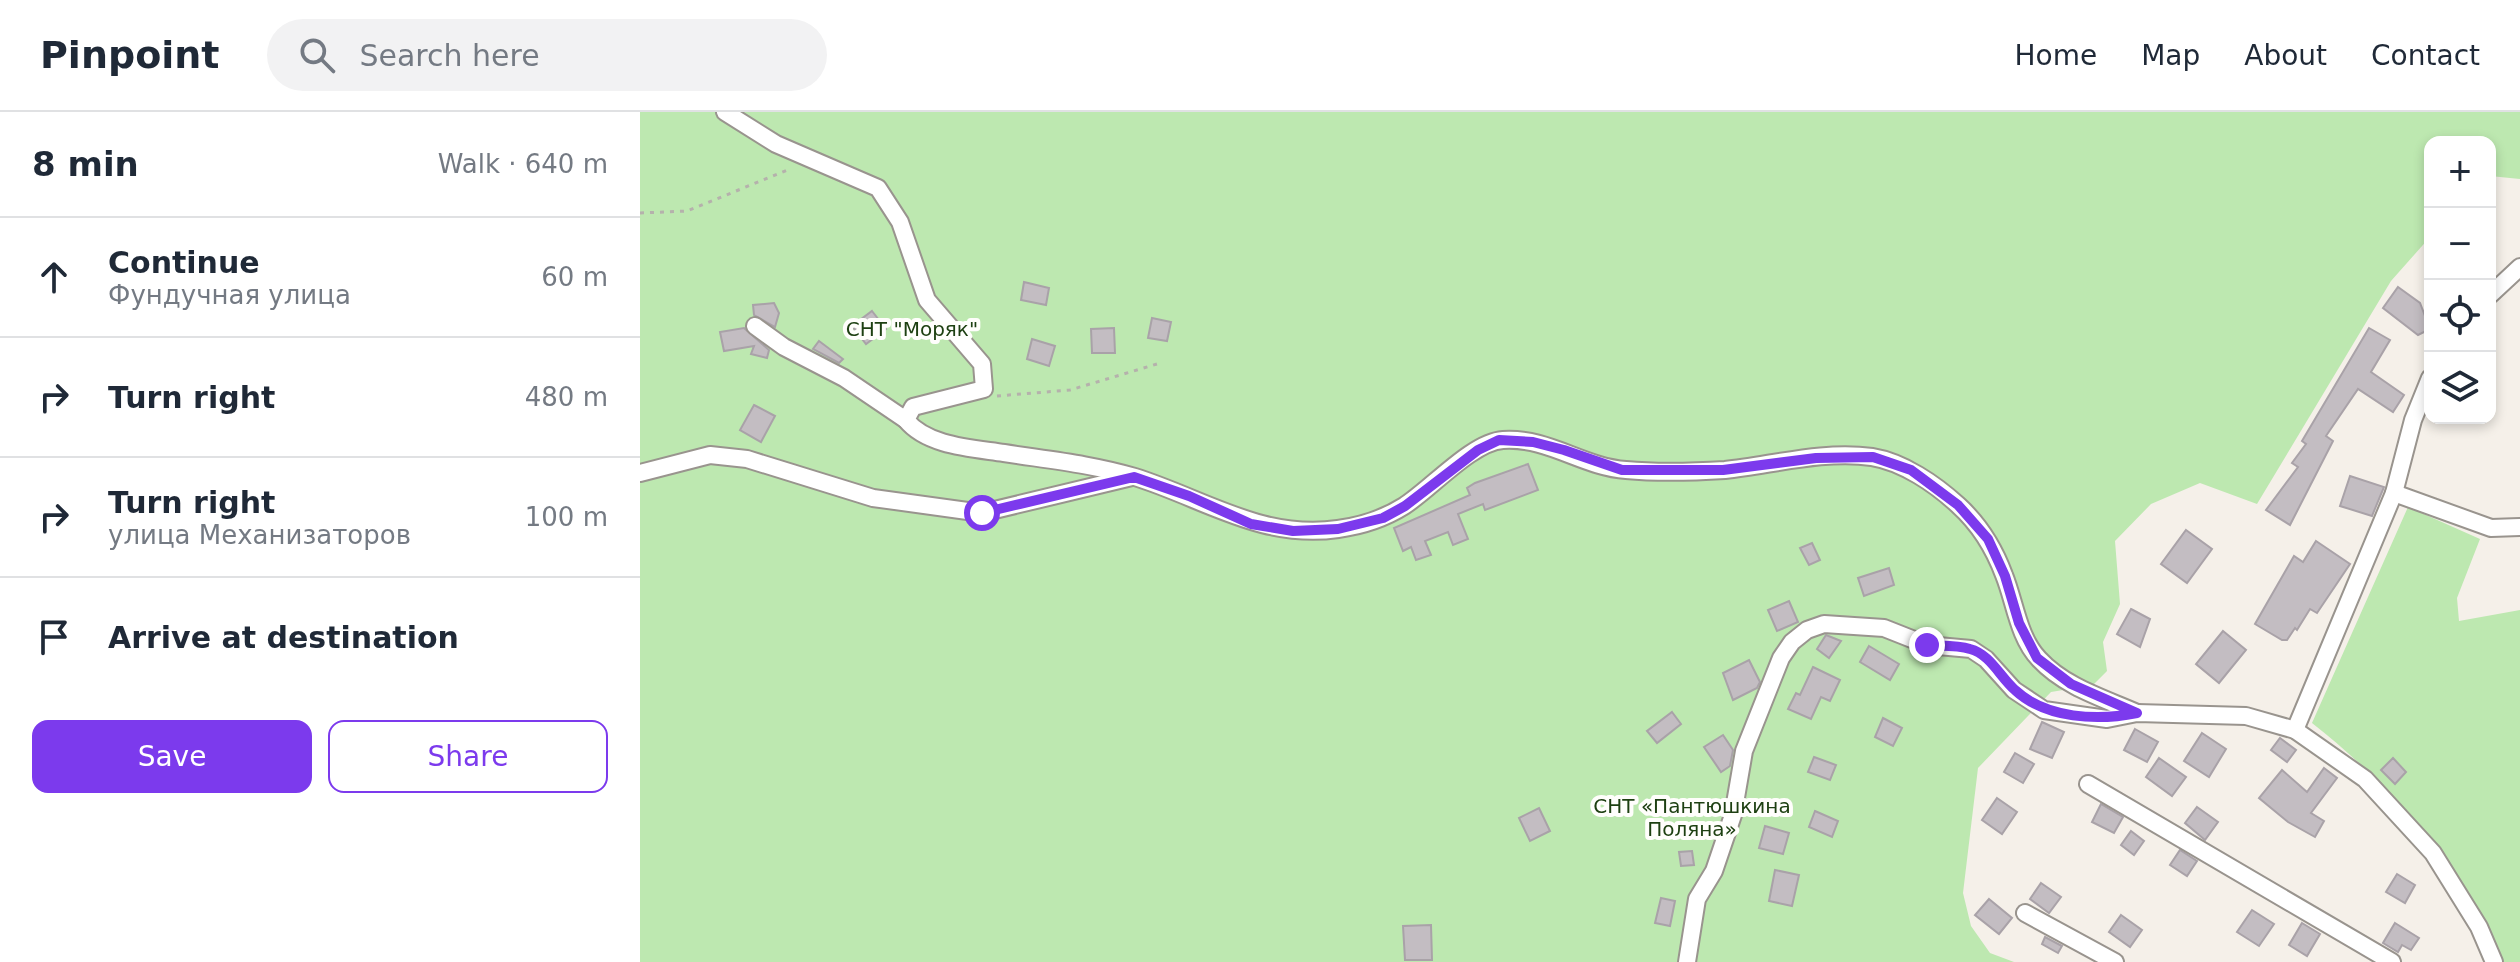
<!DOCTYPE html>
<html lang="en">
<head>
<meta charset="utf-8">
<style>
	body { margin:0; font-family:"DejaVu Sans",sans-serif; background:#f2f2f3; color:#1f2937 }
	.controls { position:absolute; right:24px; top:24px; display:grid; overflow:hidden; border-radius:16px; box-shadow:0 4px 12px #0003 }
	.controls button { width:72px; height:72px; display:grid; place-items:center; padding:0; border:0; border-bottom:2px solid #e0e1e3; background:#fff; color:#1f2937; font:40px sans-serif }
	.stop { position:absolute; width:24px; height:24px; margin:-18px; border:6px solid #7c3aed; border-radius:50%; background:#fff }
	.stop.end { background:#7c3aed; border-color:#fff; box-shadow:0 2px 8px #0008 }
	.list { margin:0; padding:0; list-style:none }
	h2 { display:flex; justify-content:space-between; align-items:center; height:104px; margin:0; padding:0 32px; font-size:34px }
	h2 small { font-size:26px; font-weight:400; color:#747a83 }
	.list li { display:grid; grid-template-columns:52px 1fr auto; gap:24px; align-items:center; box-sizing:border-box; height:120px; padding:0 32px; border-top:2px solid #e0e1e3 }
	.list b { display:block; font-size:30px; white-space:nowrap }
	.list p { margin:0; font-size:26px; white-space:nowrap; color:#747a83 }
	.list em { font-size:26px; font-style:normal; color:#747a83 }
	.actions { display:flex; gap:16px; padding:24px 32px }
	.actions a { flex:1; padding:18px 0; border:2px solid #7c3aed; border-radius:16px; text-align:center; font-size:28px; color:#7c3aed }
	.actions .main { background:#7c3aed; color:#fff }
	.icon { flex:none; width:44px; height:44px; fill:none; stroke:currentColor; stroke-width:2; stroke-linecap:round; stroke-linejoin:round }
	.map { position:relative; flex:none; width:1880px; height:850px; overflow:hidden }
	header { display:flex; align-items:center; gap:48px; box-sizing:border-box; height:112px; padding:0 40px; background:#fff; border-bottom:2px solid #e0e1e3 }
	header strong { font-size:38px }
	nav { display:flex; gap:44px; margin-inline-start:auto; font-size:28px }
	.search { width:560px; height:72px; background:#f2f2f3; display:flex; align-items:center; gap:20px; box-sizing:border-box; padding:0 28px; border-radius:44px; color:#747a83; font-size:30px }
	main { display:flex }
	aside { flex:1; background:#fff }
	.map>svg:first-child { display:block }
	.green { fill:#bde8b0 }
	.building { fill:#c3bdc2; stroke:#a9a2a8; stroke-width:2 }
	.lines { fill:none; stroke-linecap:round; stroke-linejoin:round }
	.minor-casing { stroke:#99948e; stroke-width:20 }
	.path { stroke:#b5b1ac; stroke-width:3; stroke-dasharray:4 6; stroke-linecap:butt }
	.minor { stroke:#fff; stroke-width:16 }
	.route { stroke:#7c3aed; stroke-width:10 }
	.labels { text-anchor:middle; dominant-baseline:central; stroke-width:8; stroke-linejoin:round; paint-order:stroke }
	.park-label { font-size:20px; fill:#1e4012; stroke:#fffefc }
</style>
</head>
<body>
<header>
<strong>Pinpoint</strong>
<div class="search"><svg class="icon" aria-label="search" viewBox="0 0 24 24"><circle cx="10" cy="10" r="6"/><path d="M15 15l6 6"/></svg>Search here</div>
<nav><a>Home</a><a>Map</a><a>About</a><a>Contact</a></nav>
</header>
<main>
<aside>
<h2>8 min<small>Walk · 640 m</small></h2>
<ul class="list">
<li><svg class="icon" aria-label="ahead" viewBox="0 0 24 24"><path d="M12 20V5M6 11l6-6 6 6"/></svg><div><b>Continue</b><p>Фундучная улица</p></div><em>60 m</em></li>
<li><svg class="icon" aria-label="right" viewBox="0 0 24 24"><path d="M7 20v-9h11M14 6l5 5-5 5"/></svg><div><b>Turn right</b></div><em>480 m</em></li>
<li><svg class="icon" aria-label="right" viewBox="0 0 24 24"><path d="M7 20v-9h11M14 6l5 5-5 5"/></svg><div><b>Turn right</b><p>улица Механизаторов</p></div><em>100 m</em></li>
<li><svg class="icon" aria-label="arrive" viewBox="0 0 24 24"><path d="M6 21V4h12l-3 4 3 4H6"/></svg><div><b>Arrive at destination</b></div></li>
</ul>
<div class="actions"><a class="main">Save</a><a>Share</a></div>
</aside>
<div class="map">
<svg width="1880" height="850" viewBox="0 0 1880 850">
	<rect width="100%" height="100%" fill="#f5f0e9"/>
	<g class="green">
		<polygon points="0,0 1880,0 1880,67 1850,64 1850,30 1790,30 1790,125 1751,169 1617,392 1560,371 1511,392 1475,429 1480,492 1463,530 1467,559 1453,573 1411,580 1338,656 1323,781 1331,814 1350,841 1374,850 0,850"/>
		<path d="M1768 395 1840 427 1817 486 1819 509 1880 498V850H1864C1825 757 1751 673 1672 611Z"/>
	</g>
	<g class="building">
		<polygon points="384,170 409,176 406,193 381,188"/>
		<polygon points="1758,175 1780,191 1790,217 1778,223 1743,196"/>
		<polygon points="134,191 139,201 135,215 114,203 113,193"/>
		<polygon points="232,199 246,217 226,232 212,214"/>
		<polygon points="512,206 531,210 527,229 508,226"/>
		<polygon points="104,216 129,238 127,246 111,242 114,234 84,239 80,220"/>
		<polygon points="474,216 475,241 452,241 451,217"/>
		<polygon points="1729,216 1750,228 1731,260 1764,283 1753,300 1718,277 1686,324 1693,329 1650,413 1626,398 1658,355 1652,351 1666,332 1662,329"/>
		<polygon points="392,227 415,234 409,254 387,247"/>
		<polygon points="179,229 203,247 199,251 173,237"/>
		<polygon points="114,293 135,304 121,330 100,318"/>
		<polygon points="888,352 898,378 845,398 843,392 818,402 828,427 813,433 808,420 785,429 791,443 776,448 771,435 763,439 754,416 830,383 827,376 835,371"/>
		<polygon points="1710,364 1744,375 1732,404 1700,394"/>
		<polygon points="1546,418 1572,437 1547,471 1521,452"/>
		<polygon points="1676,429 1710,452 1677,501 1670,497 1657,518 1655,516 1647,528 1642,528 1615,512 1654,444 1663,450"/>
		<polygon points="1172,431 1180,448 1169,453 1160,436"/>
		<polygon points="1249,456 1254,473 1224,484 1218,466"/>
		<polygon points="1149,489 1158,510 1137,519 1128,498"/>
		<polygon points="1491,497 1510,507 1500,535 1477,522"/>
		<polygon points="1583,519 1606,538 1579,571 1556,552"/>
		<polygon points="1186,523 1201,529 1189,546 1177,537"/>
		<polygon points="1229,534 1259,552 1250,568 1220,550"/>
		<polygon points="1109,548 1120,570 1117,576 1093,588 1083,561"/>
		<polygon points="1173,555 1200,568 1190,589 1181,585 1171,607 1148,597 1156,581 1160,583"/>
		<polygon points="1032,600 1041,612 1017,631 1007,619"/>
		<polygon points="1243,606 1262,616 1253,634 1235,625"/>
		<polygon points="1402,610 1424,620 1412,646 1390,637"/>
		<polygon points="1495,617 1518,630 1507,650 1484,638"/>
		<polygon points="1562,621 1586,637 1569,665 1544,649"/>
		<polygon points="1083,623 1093,638 1090,654 1081,660 1064,635"/>
		<polygon points="1640,626 1656,638 1647,650 1631,638"/>
		<polygon points="1375,641 1394,652 1383,671 1364,660"/>
		<polygon points="1174,645 1196,653 1190,668 1168,660"/>
		<polygon points="1519,646 1546,665 1532,684 1506,665"/>
		<polygon points="1753,646 1766,660 1755,672 1741,658"/>
		<polygon points="1684,656 1697,666 1671,701 1684,709 1675,725 1648,710 1619,686 1642,658 1667,680"/>
		<polygon points="1357,686 1377,700 1362,722 1342,708"/>
		<polygon points="1461,692 1483,705 1474,721 1452,710"/>
		<polygon points="1557,695 1578,710 1565,728 1545,711"/>
		<polygon points="899,696 910,719 890,729 879,706"/>
		<polygon points="1175,699 1198,709 1192,725 1169,715"/>
		<polygon points="1125,714 1149,721 1143,742 1119,736"/>
		<polygon points="1491,719 1504,729 1494,743 1481,733"/>
		<polygon points="1540,738 1557,749 1547,764 1530,753"/>
		<polygon points="1052,739 1054,753 1041,754 1039,740"/>
		<polygon points="1135,758 1159,763 1152,794 1129,789"/>
		<polygon points="1757,762 1775,773 1765,791 1746,780"/>
		<polygon points="1401,771 1421,785 1409,801 1390,787"/>
		<polygon points="1021,786 1035,789 1030,814 1015,811"/>
		<polygon points="1349,787 1372,806 1359,822 1335,803"/>
		<polygon points="1612,798 1634,812 1619,834 1597,820"/>
		<polygon points="1481,803 1502,818 1490,835 1469,820"/>
		<polygon points="1662,811 1680,822 1667,844 1649,833"/>
		<polygon points="1755,811 1779,826 1771,838 1762,833 1758,840 1743,831"/>
		<polygon points="791,813 792,848 765,848 763,814"/>
		<polygon points="1405,825 1422,834 1418,841 1402,832"/>
	</g>
	<g class="lines">
		<g class="minor-casing">
			<g id="minor">
				<path d="M85 0 136 32 238 76 260 110 287 188 342 252 344 277 273 295 266 308C287 334 331 336 364 341 409 348 451 352 495 365 565 387 622 428 698 417 720 414 745 406 764 394 791 377 832 330 863 328 908 325 943 355 986 358 1018 361 1052 360 1085 358 1132 353 1184 338 1232 345 1263 350 1295 372 1318 393 1339 412 1354 436 1364 463 1375 490 1378 525 1399 547 1425 575 1463 586 1497 601"/>
				<polyline points="1850,183 1880,155"/>
				<polyline points="115,214 144,235 204,266 266,308"/>
				<polyline points="0,361 70,343 107,347 233,386 342,401 492,365"/>
				<polyline points="1754,381 1851,416 1880,415"/>
				<polyline points="1655,618 1754,381 1773,308 1790,266"/>
				<polyline points="1448,672 1752,850"/>
				<polyline points="1385,801 1475,850"/>
				<polyline points="1047,850 1057,787 1074,759 1093,703 1104,639 1141,546 1152,530 1167,518 1184,512 1244,516 1287,533 1331,537 1346,547 1374,578 1404,598 1467,607 1497,601 1606,604 1655,618 1725,667 1793,741 1839,815 1854,850"/>
			</g>
		</g>
		<g class="path">
			<polyline points="0,101 47,99 150,57"/>
			<polyline points="357,284 430,278 517,252"/>
		</g>
		<use href="#minor" class="minor"/>
	</g>
	<g class="lines">
		<path class="route" d="M342 401 494 365 549 384 611 412 653 419 698 417 743 406 765 394 838 338 859 328 893 330 924 338 982 358H1083L1176 346 1233 345 1271 358 1318 393 1348 427 1365 464 1379 511 1397 546 1431 572 1497 601C1458 609 1406 607 1375 578 1360 565 1350 542 1330 537 1317 533 1300 534 1287 533"/>
	</g>
	<g class="labels">
		<g class="park-label">
			<text x="272" y="217">СНТ "Моряк"</text>
			<text x="1052" y="694">СНТ «Пантюшкина<tspan x="1052" dy="23">Поляна»</tspan></text>
		</g>
	</g>
</svg>
<div class="controls">
<button>+</button>
<button>−</button>
<button><svg class="icon" aria-label="locate" viewBox="0 0 24 24"><circle cx="12" cy="12" r="6"/><path d="M12 2v4M12 18v4M2 12h4M18 12h4"/></svg></button>
<button><svg class="icon" aria-label="layers" viewBox="0 0 24 24"><path d="M12 4l9 5-9 5-9-5zM3 14l9 5 9-5"/></svg></button>
</div>
<div class="stop" style="left:342px;top:401px"></div>
<div class="stop end" style="left:1287px;top:533px"></div>
</div>
</main>
</body>
</html>
